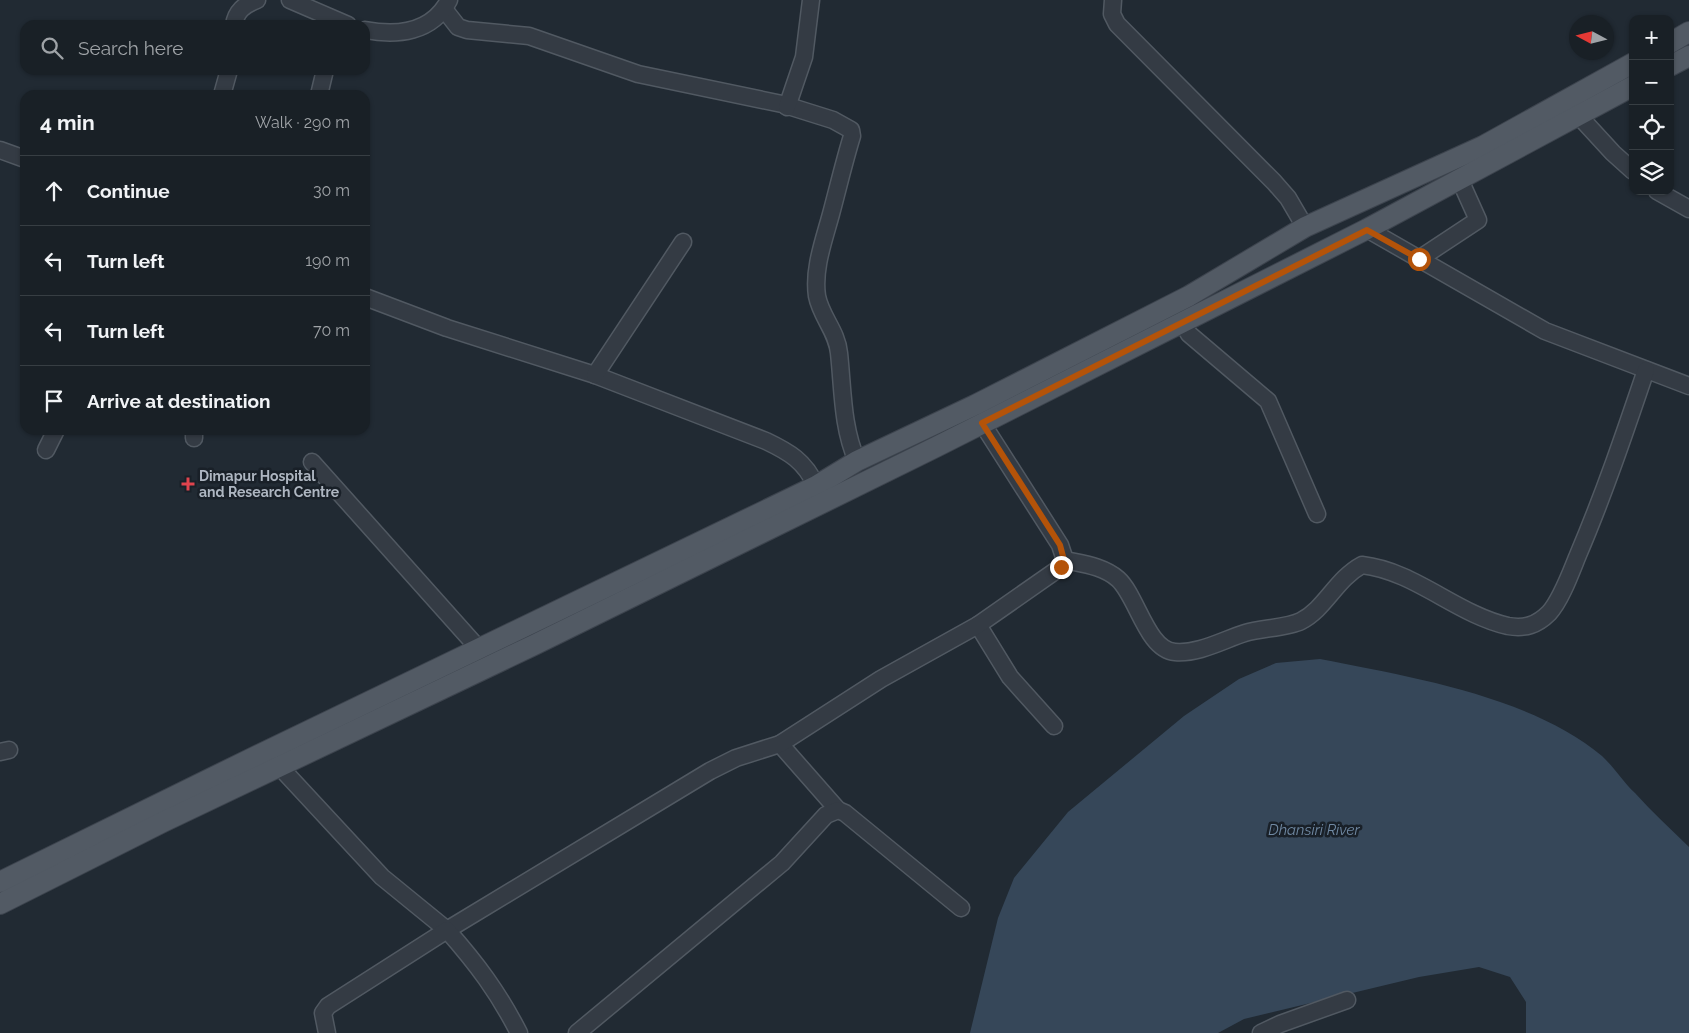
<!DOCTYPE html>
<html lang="en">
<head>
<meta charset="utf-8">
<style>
	body { margin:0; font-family:Raleway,sans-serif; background:#22282e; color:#f1f3f6 }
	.controls { position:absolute; right:15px; top:15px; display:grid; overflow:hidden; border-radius:10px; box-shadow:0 1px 4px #0004 }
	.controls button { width:45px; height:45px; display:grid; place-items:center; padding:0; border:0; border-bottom:1px solid #373e43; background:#192026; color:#f1f3f6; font:25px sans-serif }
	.compass { position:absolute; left:1569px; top:15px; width:45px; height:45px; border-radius:50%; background:#192026; box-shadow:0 1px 4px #0004; rotate:277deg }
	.stop { position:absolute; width:15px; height:15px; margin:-11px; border:4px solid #b45309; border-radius:50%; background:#fff }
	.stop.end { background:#b45309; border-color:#fff; box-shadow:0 1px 5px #0008 }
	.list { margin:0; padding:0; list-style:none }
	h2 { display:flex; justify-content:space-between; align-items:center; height:65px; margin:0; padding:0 20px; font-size:21px }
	h2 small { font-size:16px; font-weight:400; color:#9fa3a7 }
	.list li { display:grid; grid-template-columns:32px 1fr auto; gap:15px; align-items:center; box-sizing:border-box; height:70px; padding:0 20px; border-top:1px solid #373e43 }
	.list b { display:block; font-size:19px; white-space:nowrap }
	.list em { font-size:16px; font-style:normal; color:#9fa3a7 }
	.icon { flex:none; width:28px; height:28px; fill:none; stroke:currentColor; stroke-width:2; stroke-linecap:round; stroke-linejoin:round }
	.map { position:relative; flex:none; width:1689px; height:1033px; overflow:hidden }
	.search { position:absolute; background:#192026; box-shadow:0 1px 4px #0004; left:20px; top:20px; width:350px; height:55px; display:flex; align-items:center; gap:12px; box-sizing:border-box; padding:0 18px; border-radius:15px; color:#9fa3a7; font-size:19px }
	.panel { position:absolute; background:#192026; box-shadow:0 1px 4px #0004; left:20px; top:90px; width:350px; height:345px; border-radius:15px }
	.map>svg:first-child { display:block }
	.water { fill:#364759 }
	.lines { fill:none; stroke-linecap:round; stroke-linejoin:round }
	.minor-casing { stroke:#515962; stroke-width:19 }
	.major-casing { stroke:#3d444e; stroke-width:22 }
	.minor { stroke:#343b44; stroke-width:16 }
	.major { stroke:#525a64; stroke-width:20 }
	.route { stroke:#b45309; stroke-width:6 }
	.health-dot { fill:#e0444e; stroke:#192028; stroke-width:2 }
	.labels { text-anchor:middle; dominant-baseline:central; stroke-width:5; stroke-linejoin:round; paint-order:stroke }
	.poi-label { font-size:14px; font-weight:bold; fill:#aeb6c1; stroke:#192028; text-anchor:start }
	.water-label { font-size:15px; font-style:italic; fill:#7089a3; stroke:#192028 }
</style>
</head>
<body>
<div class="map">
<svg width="1689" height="1033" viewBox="0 0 1689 1033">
	<rect width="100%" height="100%" fill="#212a33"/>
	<path class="water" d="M1320 659C1411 677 1530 696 1602 756 1614 767 1623 782 1635 793 1652 812 1671 829 1689 847V1033H1526V1002L1510 977 1479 967 1419 977 1244 1019 1218 1033H970L998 918 1014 878 1068 812 1184 716 1239 679 1276 663Z"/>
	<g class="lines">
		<g class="minor-casing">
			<g id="minor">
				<polyline points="290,0 348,25"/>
				<polyline points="1113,0 1112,14 1117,24 1274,182 1288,198 1305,227"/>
				<path d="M444 9 458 27 467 30 529 36 638 74 782 104 833 120 851 130 852 136C844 162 838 188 831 214 824 240 813 269 817 296 821 317 837 331 839 353 843 390 842 427 857 461"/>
				<path d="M234 25C236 11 244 5 257 0"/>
				<path d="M365 30C397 36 432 33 449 0"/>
				<polyline points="222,95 229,70"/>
				<polyline points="319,95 325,70"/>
				<polyline points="787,107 804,57 811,0"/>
				<polyline points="1579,116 1613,153 1633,171"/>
				<polyline points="0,150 25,159"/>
				<polyline points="1657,191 1689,209"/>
				<polyline points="1367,229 1545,331 1689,386"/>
				<polyline points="1419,259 1478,220 1460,180"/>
				<path d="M365 297 447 328 595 375 766 441C789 452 805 461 816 486"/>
				<polyline points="1182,322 1189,334 1268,401 1317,514"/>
				<polyline points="595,375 683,242"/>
				<polyline points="194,438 194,430"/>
				<polyline points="46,450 56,430"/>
				<polyline points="312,462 479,649"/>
				<path d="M1065 560C1083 564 1103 566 1118 579 1137 596 1147 650 1175 652 1199 654 1223 640 1245 633 1261 628 1287 628 1301 621 1325 609 1336 579 1362 565 1415 571 1456 614 1508 626 1525 629 1537 625 1549 613 1561 600 1571 572 1578 555 1604 494 1625 432 1646 370"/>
				<polyline points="978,625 1010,677 1054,726"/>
				<polyline points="780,744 838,810"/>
				<polyline points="0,752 9,750"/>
				<polyline points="280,767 382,877 447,930 710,771 736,758 780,744 881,679 978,625 1061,567 1065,560 1060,545 982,423"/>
				<path d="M327 1033 323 1013 328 1006 447 930C477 964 498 992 519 1033"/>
				<polyline points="577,1033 782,863 826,815 838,810 845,813 961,908"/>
				<polyline points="1261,1033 1280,1024 1347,1000"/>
			</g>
		</g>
		<g class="major-casing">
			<g id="major">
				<polyline points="1670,43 1689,32"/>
				<polyline points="1670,66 1689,56"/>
				<polyline points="0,882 244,762 816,486 857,461 975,405 1189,296 1305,227 1483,146 1633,63"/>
				<polyline points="0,904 163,822 534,645 936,447 1367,229 1633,86"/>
			</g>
		</g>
		<use href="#minor" class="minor"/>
		<use href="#major" class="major"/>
	</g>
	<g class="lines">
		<polyline class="route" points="1061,567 1064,560 1060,545 982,423 1367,230 1419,259"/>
	</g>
	<path class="health-dot" d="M185.5 476.5h5v5h5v5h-5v5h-5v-5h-5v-5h5z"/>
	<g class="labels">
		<g class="poi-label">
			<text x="199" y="476">Dimapur Hospital<tspan x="199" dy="16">and Research Centre</tspan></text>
		</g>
		<g class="water-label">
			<text x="1314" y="830">Dhansiri River</text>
		</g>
	</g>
</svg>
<div class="controls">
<button>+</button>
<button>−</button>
<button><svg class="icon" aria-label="locate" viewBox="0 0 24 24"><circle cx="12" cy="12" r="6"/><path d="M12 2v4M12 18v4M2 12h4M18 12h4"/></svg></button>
<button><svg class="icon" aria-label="layers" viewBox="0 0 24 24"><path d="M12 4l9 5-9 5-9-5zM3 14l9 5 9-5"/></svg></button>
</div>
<svg class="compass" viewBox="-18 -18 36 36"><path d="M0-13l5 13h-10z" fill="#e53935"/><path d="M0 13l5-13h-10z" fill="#9fa3a7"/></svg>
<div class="stop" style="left:1419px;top:259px"></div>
<div class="stop end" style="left:1061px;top:567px"></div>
<div class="search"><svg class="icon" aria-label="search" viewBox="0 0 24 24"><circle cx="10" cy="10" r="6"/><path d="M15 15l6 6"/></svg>Search here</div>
<section class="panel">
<h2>4 min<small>Walk · 290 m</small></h2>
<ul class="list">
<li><svg class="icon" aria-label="ahead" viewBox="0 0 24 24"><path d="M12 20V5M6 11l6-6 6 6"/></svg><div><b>Continue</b></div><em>30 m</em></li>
<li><svg class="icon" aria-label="left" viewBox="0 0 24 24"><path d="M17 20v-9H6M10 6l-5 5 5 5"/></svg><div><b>Turn left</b></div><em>190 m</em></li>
<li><svg class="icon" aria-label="left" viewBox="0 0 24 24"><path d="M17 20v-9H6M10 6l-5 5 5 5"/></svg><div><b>Turn left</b></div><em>70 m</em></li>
<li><svg class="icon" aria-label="arrive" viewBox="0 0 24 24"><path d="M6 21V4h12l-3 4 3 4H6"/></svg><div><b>Arrive at destination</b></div></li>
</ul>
</section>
</div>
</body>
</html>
